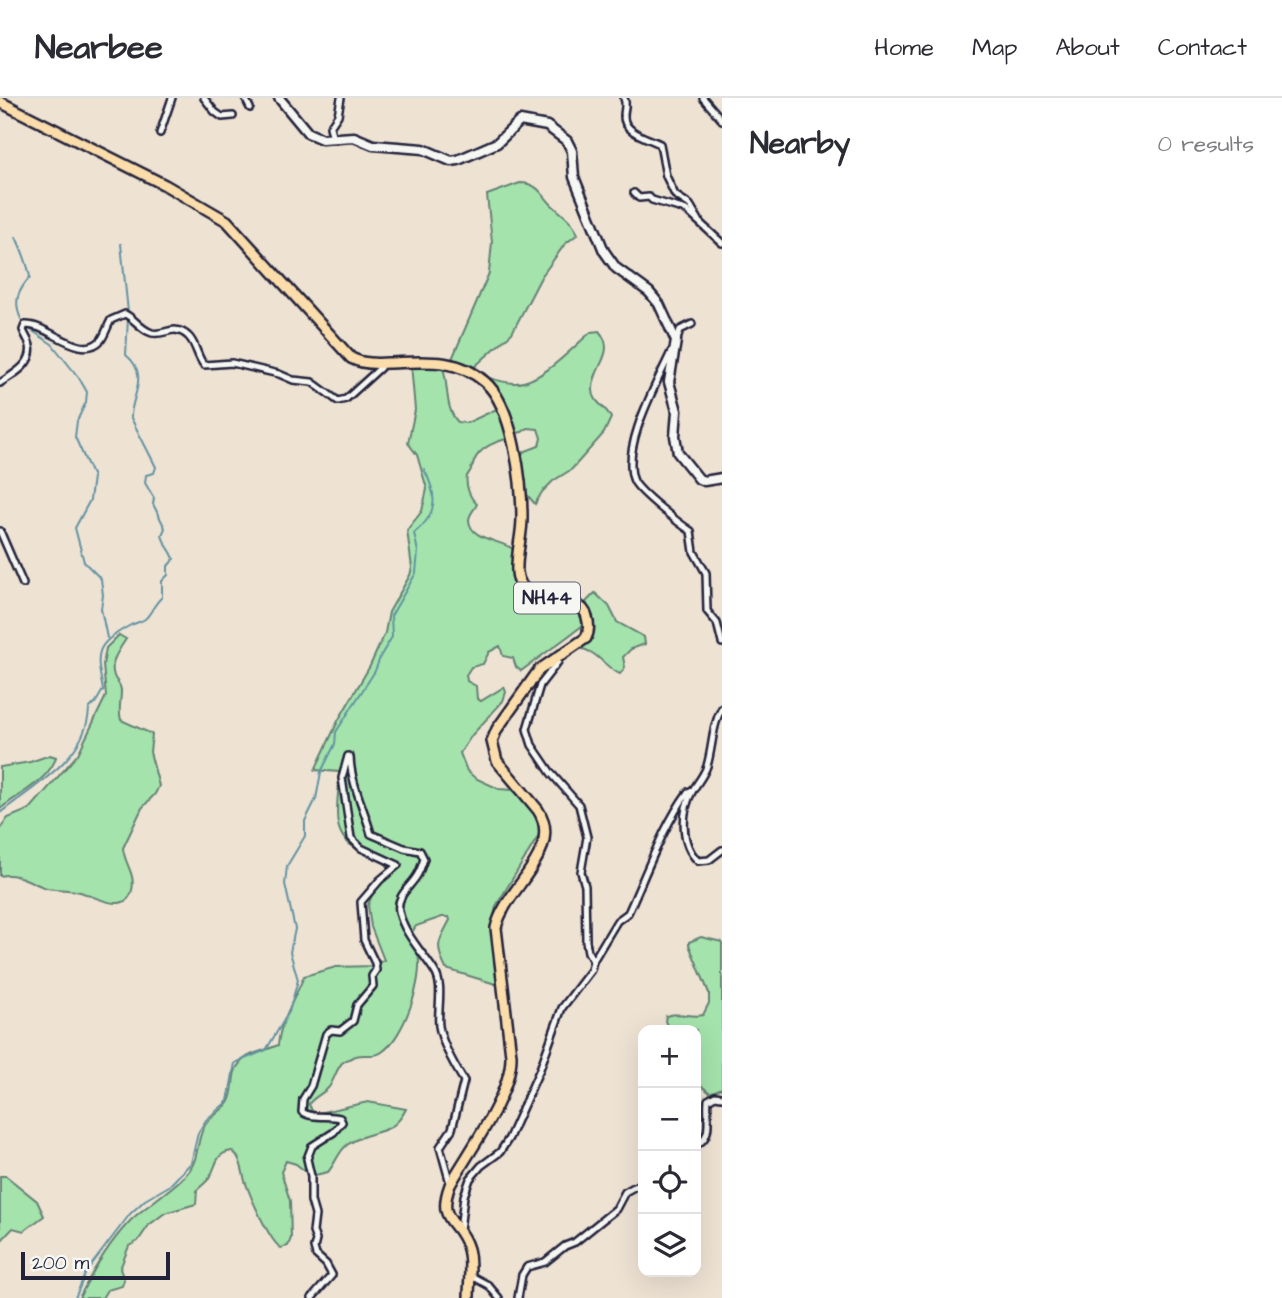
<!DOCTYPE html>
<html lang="en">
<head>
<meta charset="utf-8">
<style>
	body { margin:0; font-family:"Architects Daughter",sans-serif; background:#f7f7f7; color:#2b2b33 }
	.controls { position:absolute; right:21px; bottom:21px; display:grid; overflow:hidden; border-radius:14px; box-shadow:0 7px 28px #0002 }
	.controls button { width:63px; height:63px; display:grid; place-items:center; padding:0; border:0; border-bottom:2px solid #e1e1e2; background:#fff; color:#2b2b33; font:35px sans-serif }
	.scale { position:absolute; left:21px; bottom:18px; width:149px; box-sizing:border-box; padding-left:7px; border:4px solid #22223b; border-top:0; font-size:19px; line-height:24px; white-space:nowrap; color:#22223b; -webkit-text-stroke:5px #f6f6f2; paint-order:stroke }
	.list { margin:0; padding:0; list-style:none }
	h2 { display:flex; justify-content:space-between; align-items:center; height:91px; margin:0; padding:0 28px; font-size:30px }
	h2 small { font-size:23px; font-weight:400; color:#7c7c81 }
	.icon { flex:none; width:38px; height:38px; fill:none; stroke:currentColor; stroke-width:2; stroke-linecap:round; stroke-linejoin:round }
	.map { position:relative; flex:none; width:722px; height:1200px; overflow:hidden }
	header { display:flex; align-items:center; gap:42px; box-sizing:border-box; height:98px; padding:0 35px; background:#fff; border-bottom:2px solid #e1e1e2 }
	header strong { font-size:33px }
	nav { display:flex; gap:38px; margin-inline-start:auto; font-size:24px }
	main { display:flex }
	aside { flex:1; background:#fff }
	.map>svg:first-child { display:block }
	.green { fill:#a4e3ac; stroke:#638274; stroke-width:2 }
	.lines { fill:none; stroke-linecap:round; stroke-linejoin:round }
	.stream { stroke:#6293a2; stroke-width:2 }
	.minor-casing { stroke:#22223b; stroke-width:10 }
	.secondary-casing { stroke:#22223b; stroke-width:13 }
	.primary-casing { stroke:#22223b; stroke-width:14 }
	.minor { stroke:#f6f6f2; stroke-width:5 }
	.secondary { stroke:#f6f6f2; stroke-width:8 }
	.primary { stroke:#fbddab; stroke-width:9 }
	.labels { text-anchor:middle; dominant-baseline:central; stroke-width:5; stroke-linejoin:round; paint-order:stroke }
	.shield { fill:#f6f6f2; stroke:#626272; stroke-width:2 }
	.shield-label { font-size:19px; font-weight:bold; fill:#22223b }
</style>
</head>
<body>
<header>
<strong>Nearbee</strong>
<nav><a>Home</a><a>Map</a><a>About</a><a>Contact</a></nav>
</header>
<main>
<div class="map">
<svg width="722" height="1200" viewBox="0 0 722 1200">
	<rect width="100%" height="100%" fill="#eee2d3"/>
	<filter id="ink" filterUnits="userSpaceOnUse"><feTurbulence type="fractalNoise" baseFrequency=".0143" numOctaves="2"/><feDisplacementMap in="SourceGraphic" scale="14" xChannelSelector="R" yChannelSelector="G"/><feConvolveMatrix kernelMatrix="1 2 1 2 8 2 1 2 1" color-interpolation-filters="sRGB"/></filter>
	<g filter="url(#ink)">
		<g class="green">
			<path d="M520 85C538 85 541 96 552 107 565 119 569 119 578 136L565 146 541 179 512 235 472 271 452 261 489 175 492 144 487 97Z"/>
			<path d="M599 233C618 255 592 269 593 292 593 305 607 309 611 320L604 335 572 371 553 383 542 394 535 406 523 392 522 357 523 354 539 348 541 340 538 331 528 330 522 334 512 336C506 305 505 301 483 278 493 281 504 285 515 285 540 286 573 249 591 234Z"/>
			<path d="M411 266H442C449 284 444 311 458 324L467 325 501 309 509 340C496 344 481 348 474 363 472 369 472 372 467 378 465 388 470 400 477 406 475 411 469 416 469 422 470 442 501 442 513 451 510 523 547 485 581 515L582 528 521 573 516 569 513 560 503 558 500 548 489 554 483 566 471 569 466 577 467 583 476 588 477 601 481 603 504 589 506 594 503 603 472 637 460 655 467 673 475 680 499 691 513 692 538 713 542 725 539 737 496 808 492 828 499 887 446 871C434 846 439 843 450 822L449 819H442L416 828 411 836C414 842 417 849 418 856 424 881 404 939 382 954 374 960 365 955 356 958 352 959 345 963 342 965 336 972 334 982 329 989 323 996 313 999 309 1006L312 1013 318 1015 368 1004 406 1011C391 1041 372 1029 347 1047 338 1054 336 1065 328 1074L311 1078 296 1066 286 1063 281 1074 290 1103 291 1140 288 1148 281 1150C269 1143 250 1097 245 1083 242 1072 241 1059 232 1053 215 1055 217 1067 210 1079 207 1084 201 1088 197 1092L196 1106 165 1115 149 1127 138 1143 129 1148 120 1171 124 1181 122 1188 107 1192 102 1200H79C93 1172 110 1143 132 1121 147 1107 185 1083 192 1068 199 1056 197 1039 205 1027 211 1018 222 1013 228 1005 236 993 230 975 240 965 249 954 266 953 278 947 280 923 295 901 304 878L336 869 372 868 384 862 371 829 368 807 375 790 391 772C382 760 372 758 359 752 326 737 340 702 339 674L315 672 338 623 370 568 385 535 389 514 410 477 412 470 407 432 422 413 427 391 417 357 408 345 415 312Z"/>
			<path d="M595 495 609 508 617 524 644 539 645 546 631 551 623 559 625 569 620 576C605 570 598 553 579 550L593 532 592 518 586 504Z"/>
			<path d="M119 537 126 541C119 552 109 564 114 578 116 584 121 586 121 593 121 604 118 612 121 622L152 636 150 654 159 688 155 696 142 710 123 750C124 765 136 776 132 792 126 818 95 798 80 794 69 791 58 792 47 790 32 786 17 773 0 778V731L8 720 30 711 78 656 106 598 103 567 106 550Z"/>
			<path d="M50 657 56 659C50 682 18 696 0 711V669L30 664Z"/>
			<path d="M701 839 722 844V990L710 995 696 983V932H669L665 923 666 918C679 913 691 920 703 917L709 905V895L689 847V844Z"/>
			<polygon points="0,1078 6,1078 37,1103 44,1118 24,1133 13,1130 0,1144"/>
		</g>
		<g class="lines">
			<g class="stream">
				<path d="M16 139C21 150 28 167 30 179 18 193 13 204 21 221"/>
				<polyline points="121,146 128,214"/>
				<polyline points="28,230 52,246 79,280 87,294 86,304 77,323 75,339 93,379 90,402 75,430 84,464 101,481 103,497 101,511 107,540"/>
				<path d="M0 715C34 688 87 660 89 611L96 604 103 592C96 555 93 548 129 528 134 525 141 524 145 521 152 515 153 507 162 499V483L168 477V468L174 461C171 451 164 447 162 437L165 430 153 406 154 400 145 385 146 377 154 375 156 369 131 320C130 300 151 277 126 257L128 220"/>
				<path d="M75 1200 86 1174 130 1116 145 1102 169 1088 191 1065 198 1035 206 1022 228 1003 235 965 266 952 289 914 298 882 290 854 295 831 285 786 287 768 305 738V723L316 701 321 674 335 646 336 634 375 573 381 557 392 539 391 518 416 475 418 454 414 435C438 416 438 398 424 371"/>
			</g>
			<g class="minor-casing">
				<g id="minor">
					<polyline points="204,0 215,14 222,19 233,18"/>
					<polyline points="245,0 250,10"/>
					<path d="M624 0C627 7 624 10 624 18 623 34 648 40 660 46L666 78 675 97 690 107 699 122"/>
					<polyline points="703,0 722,22"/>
					<polyline points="160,35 172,0"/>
					<polyline points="333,41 330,29 338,17 341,0"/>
					<polyline points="634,95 639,100 649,99 652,102 686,112 722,145"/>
					<polyline points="677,242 680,232 692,226"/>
					<path d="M671 254C657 285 620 350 634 383 639 394 680 426 691 433L694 454 706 475 707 513 717 525 722 545"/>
					<path d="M0 285C12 277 34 266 30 248 29 242 25 238 23 232L25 227C47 225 81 264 101 242 105 237 107 229 111 222L125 216C135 221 141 232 152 235 165 238 174 225 188 238 196 245 197 259 204 267L232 265 279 276 293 282 312 284 338 303 346 301 380 270 382 266"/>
					<polyline points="0,433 23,486"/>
					<path d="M722 610C712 627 713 648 707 668 704 677 698 684 693 692 681 713 680 746 698 763L709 762 722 752"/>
					<path d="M593 863 617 823 628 815C646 776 663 728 688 694L693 692"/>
					<path d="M696 1047C714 1039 706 1018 708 1002L715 998 722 999"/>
					<polyline points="460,1133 464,1098 470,1081 481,1068 500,1054 509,1040 540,971 562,910 591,872 593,863 588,854 586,843 585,788 581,774 587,739 579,707 551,675 532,647 527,631 540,587 558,564"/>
					<polyline points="469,1179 471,1178 488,1187 499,1200"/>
					<path d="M312 1200 332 1177 326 1166 316 1157 314 1150 316 1142 313 1134 315 1117 311 1103V1078L307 1061 312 1048 334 1034 342 1024 340 1020C328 1017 312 1021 302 1014L303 1001 311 988 326 936 331 932 340 933 353 923 357 907 373 888 372 878 376 872 375 865 364 842 361 804 380 782 398 767 361 750 351 740 342 680 348 658 350 659C351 686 364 710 371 736L404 750 420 753 424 761C422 766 421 771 418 776 411 789 396 797 399 813 403 835 424 856 435 874 444 888 437 912 439 928 442 946 454 967 464 983L452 1031 440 1049 450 1085"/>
					<polyline points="518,1200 522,1177 527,1169 545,1164 565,1148 575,1144 616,1111 625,1094 643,1084"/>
				</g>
			</g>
			<g class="secondary-casing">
				<polyline id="secondary" points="279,0 308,35 322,41 354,39 373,47 423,51 451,63 458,62 497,45 520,23 547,28 567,43 572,53 574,79 604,153 616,170 649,194 659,206 676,243 669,284 677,313 675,338 678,355 699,381 704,383 722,380"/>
			</g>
			<g class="primary-casing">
				<path id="primary" d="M0 4 165 87 227 123 351 260C362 266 376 266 388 265 423 264 457 259 485 284 513 308 522 384 522 420 522 438 516 456 517 474 521 515 579 489 587 519 589 526 589 534 586 540L539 572 497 631 492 643 497 663 538 712C565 753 504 791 496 830L511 957C512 997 470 1051 450 1087 436 1125 459 1120 468 1151 472 1165 469 1185 469 1200"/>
			</g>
			<use href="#minor" class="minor"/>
			<use href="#secondary" class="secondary"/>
			<use href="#primary" class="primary"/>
		</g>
	</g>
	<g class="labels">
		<rect class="shield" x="514" y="484.5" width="66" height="31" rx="5"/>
		<g class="shield-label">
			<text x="547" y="500">NH44</text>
		</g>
	</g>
</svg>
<div class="controls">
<button>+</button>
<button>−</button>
<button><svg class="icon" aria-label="locate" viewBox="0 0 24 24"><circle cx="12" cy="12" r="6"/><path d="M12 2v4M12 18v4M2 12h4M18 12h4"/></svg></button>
<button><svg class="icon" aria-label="layers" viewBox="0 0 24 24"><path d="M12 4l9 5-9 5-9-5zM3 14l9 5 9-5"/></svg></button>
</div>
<div class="scale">200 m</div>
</div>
<aside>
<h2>Nearby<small>0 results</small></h2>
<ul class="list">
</ul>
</aside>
</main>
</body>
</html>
